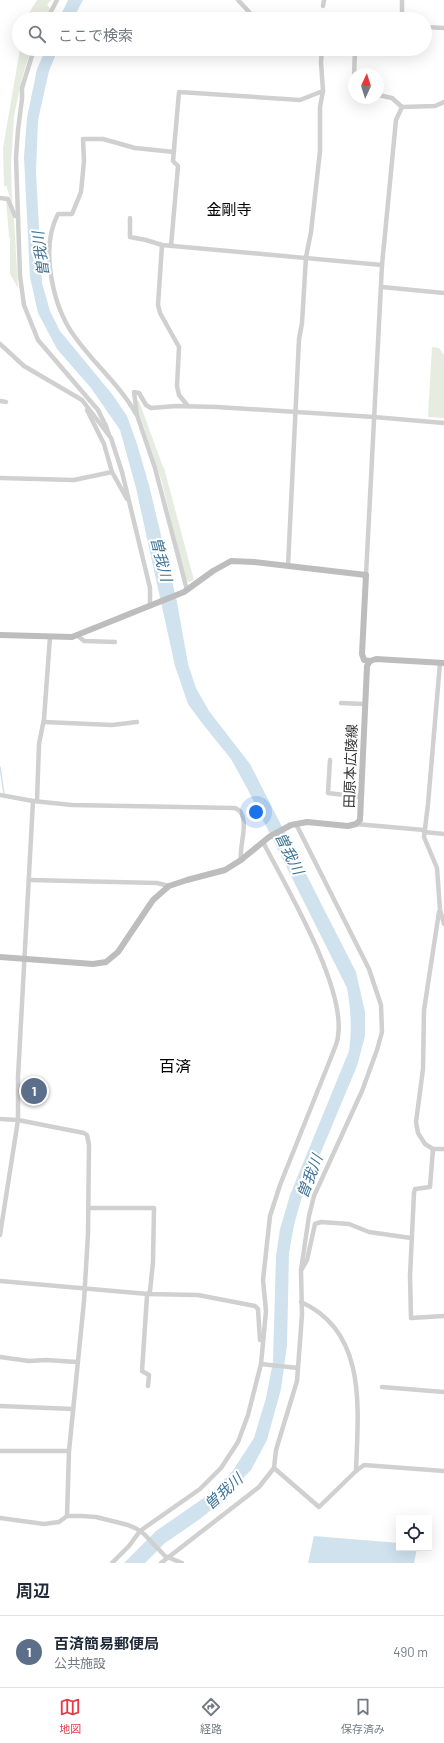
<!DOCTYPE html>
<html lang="ja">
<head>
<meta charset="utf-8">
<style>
	body { margin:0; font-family:Barlow,"Noto Sans JP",sans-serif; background:#f2f2f3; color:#1f2937 }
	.controls { position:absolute; right:12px; bottom:12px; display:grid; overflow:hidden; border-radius:0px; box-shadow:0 4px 16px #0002 }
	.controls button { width:36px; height:36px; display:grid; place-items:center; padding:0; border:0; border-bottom:1px solid #e0e1e3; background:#fff; color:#1f2937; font:20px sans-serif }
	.compass { position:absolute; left:348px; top:68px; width:36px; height:36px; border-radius:50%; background:#fff; box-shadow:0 4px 16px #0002; rotate:4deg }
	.you { position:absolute; left:256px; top:812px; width:14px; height:14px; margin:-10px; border:3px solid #fff; border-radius:50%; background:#1a73e8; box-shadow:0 0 0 6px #1a73e833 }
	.badge { display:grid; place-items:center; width:26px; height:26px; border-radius:50%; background:#e63946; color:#fff; font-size:13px; font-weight:700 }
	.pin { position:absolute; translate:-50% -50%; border:2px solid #fff; box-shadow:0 1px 4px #0006 }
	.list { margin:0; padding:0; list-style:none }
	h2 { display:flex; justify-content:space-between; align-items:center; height:52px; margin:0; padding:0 16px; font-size:17px }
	h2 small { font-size:13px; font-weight:400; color:#747a83 }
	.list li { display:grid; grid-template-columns:26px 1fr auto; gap:12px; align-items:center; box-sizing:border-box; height:72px; padding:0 16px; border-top:1px solid #e0e1e3 }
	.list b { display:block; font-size:15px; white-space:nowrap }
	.list p { margin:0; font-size:13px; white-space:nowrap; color:#747a83 }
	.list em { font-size:13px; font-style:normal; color:#747a83 }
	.icon { flex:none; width:22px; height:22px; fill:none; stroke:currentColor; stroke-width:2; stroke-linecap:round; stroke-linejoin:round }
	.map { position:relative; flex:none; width:444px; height:1563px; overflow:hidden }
	.search { position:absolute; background:#fff; box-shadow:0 4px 16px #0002; left:12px; right:12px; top:12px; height:44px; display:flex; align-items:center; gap:10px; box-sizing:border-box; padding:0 14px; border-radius:22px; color:#747a83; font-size:15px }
	.sheet { height:124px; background:#fff }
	nav { display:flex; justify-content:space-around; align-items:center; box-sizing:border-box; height:56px; border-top:1px solid #e0e1e3; background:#fff; font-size:11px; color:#747a83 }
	nav a { display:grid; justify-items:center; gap:2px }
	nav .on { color:#e63946 }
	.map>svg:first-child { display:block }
	.green { fill:#e6ecdf }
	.water { fill:#cfe2ee }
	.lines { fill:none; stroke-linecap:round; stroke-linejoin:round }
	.stream { stroke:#cfe2ee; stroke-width:1.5 }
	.street { stroke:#d0d0d0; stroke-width:4.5 }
	.secondary { stroke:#bdbdbd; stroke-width:6 }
	.labels { text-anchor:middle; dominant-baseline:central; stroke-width:4; stroke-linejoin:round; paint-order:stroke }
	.street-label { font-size:14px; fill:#333; stroke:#fff }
	.neighbourhood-label { font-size:15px; fill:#000; stroke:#fff }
	.water-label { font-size:15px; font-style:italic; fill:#3f7597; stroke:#fff }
	.quarter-label { font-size:16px; fill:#000; stroke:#fff }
</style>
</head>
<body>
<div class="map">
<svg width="444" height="1563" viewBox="0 0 444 1563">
	<rect width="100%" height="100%" fill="#fff"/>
	<g class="green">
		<polygon points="37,0 51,0 47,5 50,8 45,19 25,19"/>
		<polygon points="20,49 31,49 22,78 14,116 11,164 12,203 6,185 4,187 3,148"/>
		<polygon points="6,199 12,209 14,220 18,288 10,274 10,238 9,237"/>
		<polygon points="432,347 439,348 444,355 444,418 428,417"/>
		<polygon points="136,400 139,401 163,467 164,468 194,580 189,582 185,579 162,482 139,413"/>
	</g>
	<g class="water">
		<polygon points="68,0 83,0 73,19 59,19"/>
		<path d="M46 49H58L49 71 38 120 36 172 42 283 50 311 60 331 112 394 127 416 137 444 149 485 177 602 188 664 196 688 209 711 250 764 356 972 365 1012V1036L357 1066 301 1200 294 1225 289 1253 287 1345 281 1389 267 1440 251 1470 217 1505 200 1519 165 1543 145 1563H124L156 1531 208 1495 232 1472 254 1438 266 1398 273 1362 276 1256 280 1229 290 1195 349 1051C352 1029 351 1010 347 988L248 790 231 759 202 723 188 704 175 666 136 488 120 430 91 388 57 349 38 313 30 277 24 157 27 118 37 69Z"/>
		<polygon points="314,1536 399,1543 399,1548 417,1548 414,1563 308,1563"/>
	</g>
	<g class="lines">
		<polyline class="stream" points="0,767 4,794"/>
		<g class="street">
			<polyline points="238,0 250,13 252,19"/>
			<polyline points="323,6 324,0"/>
			<polyline points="47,19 57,0"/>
			<polyline points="402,19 402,0"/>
			<polyline points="425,27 444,28"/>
			<polyline points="34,49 22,88 22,99 18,130 16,157 20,276 24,305 38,340 98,410 106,426 109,435"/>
			<polyline points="354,77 355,49"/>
			<polyline points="378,95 392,98 402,107"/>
			<polyline points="0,198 8,199 15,216"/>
			<polyline points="130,218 130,237 146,240 162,245 382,265"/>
			<polyline points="162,245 158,305 160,313 179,347 177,386 179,395 188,406"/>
			<polyline points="171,246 178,166 173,161 179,92 300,100 323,91"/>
			<polyline points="382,287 444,293"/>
			<polyline points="0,344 24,366 82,400 111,438 122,472 150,588 150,605"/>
			<polyline points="0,401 6,402"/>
			<polyline points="87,410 104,444 112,472"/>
			<path d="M136 414C120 385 94 364 75 337 60 317 53 293 50 268 48 250 49 231 58 214H72L81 192 84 161 83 139H103L135 148 174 152"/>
			<polyline points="0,478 74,480 112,472 127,499"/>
			<polyline points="288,566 299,339 302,323 306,257 311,232 320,151 320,107 323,91 321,62 322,49"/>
			<polyline points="366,575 382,265 396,120 402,107 435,106 444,102"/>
			<polyline points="187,590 155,468 137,415 134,392 139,393 146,405 151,408 176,406 217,407 374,417 444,423"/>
			<polyline points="78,636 84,641 115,642"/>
			<polyline points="440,663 428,804 424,837 437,868 440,910 444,924"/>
			<polyline points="341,703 364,704"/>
			<polyline points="44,722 112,725 137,722"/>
			<polyline points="330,760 328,793 360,797"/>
			<path d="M0 795 33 801 72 805 235 808 240 811C249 824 239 845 241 860"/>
			<polyline points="37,801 39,744 44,719 50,637"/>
			<polyline points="356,824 424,830"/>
			<polyline points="424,832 444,834"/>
			<polyline points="30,880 157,883 169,886"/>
			<polyline points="439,912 424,1010 423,1069 416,1122 418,1133 425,1144 433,1149 444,1149"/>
			<polyline points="0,1119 18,1120 84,1133 87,1135 89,1145 88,1234 84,1301 69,1451 67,1516"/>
			<polyline points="433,1149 430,1187 415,1189 414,1193 410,1276 411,1318 444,1316"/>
			<polyline points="89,1208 154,1208 153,1262 150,1291 147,1296 142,1371 149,1375 148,1386"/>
			<polyline points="0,1235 18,1120 18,1077 33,801"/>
			<polyline points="302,1269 307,1260 315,1224 321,1222 349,1224 369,1232 411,1238"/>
			<polyline points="0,1281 148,1294 198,1295 255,1306 258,1309 260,1340"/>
			<path d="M301 1302C368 1332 358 1410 356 1471"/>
			<polyline points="0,1357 29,1361 46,1360 77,1362"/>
			<polyline points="261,1364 298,1368"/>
			<polyline points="382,1387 444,1392"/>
			<polyline points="0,1406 73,1409"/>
			<polyline points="0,1451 69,1451"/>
			<polyline points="274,1468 319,1507 356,1471 364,1465 444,1471"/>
			<polyline points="0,1518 44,1524 59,1522 67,1516 82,1516 96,1517 128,1525 137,1529 144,1534 165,1556 182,1563"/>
			<path d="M112 1563 129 1546 140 1531 200 1489 221 1468 238 1442 248 1415 261 1364 266 1311 263 1280 270 1216 280 1185 334 1050C336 1045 338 1040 338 1036 346 987 286 887 263 842"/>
			<polyline points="161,1563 259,1487 274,1468 276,1450 297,1381 302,1315 301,1270 309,1216 314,1196 362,1091 377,1050 382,1032 381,1005 369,969 296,824"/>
		</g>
		<g class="secondary">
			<polyline points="0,635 72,637 184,592 213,571 231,561 254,562 366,575 362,654 364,660 370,661"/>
			<polyline points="0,957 93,964 106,962 118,952 153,900 169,886 187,880 225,870 241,860 269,837 291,825 307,822 348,826 356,824 360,820 367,666 370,661 376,659 444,663"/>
		</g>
	</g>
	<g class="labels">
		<g class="street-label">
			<text transform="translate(350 766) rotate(-88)">田原本広陵線</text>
		</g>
		<g class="neighbourhood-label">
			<text x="229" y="209">金剛寺</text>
		</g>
		<g class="water-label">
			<text transform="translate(40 254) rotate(-97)">曽我川</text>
			<text transform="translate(162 559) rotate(76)">曽我川</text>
			<text transform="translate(290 853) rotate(64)">曽我川</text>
			<text transform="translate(309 1176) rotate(-69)">曽我川</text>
			<text transform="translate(223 1491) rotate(-42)">曽我川</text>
		</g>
		<g class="quarter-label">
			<text x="175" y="1065">百済</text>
		</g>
	</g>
</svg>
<div class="controls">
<button><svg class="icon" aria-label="locate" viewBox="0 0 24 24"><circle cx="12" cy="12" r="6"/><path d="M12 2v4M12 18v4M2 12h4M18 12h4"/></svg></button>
</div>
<svg class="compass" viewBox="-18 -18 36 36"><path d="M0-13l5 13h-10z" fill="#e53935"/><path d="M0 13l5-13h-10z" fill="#747a83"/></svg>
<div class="you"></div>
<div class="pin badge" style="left:34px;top:1091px;background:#5c6f8a">1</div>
<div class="search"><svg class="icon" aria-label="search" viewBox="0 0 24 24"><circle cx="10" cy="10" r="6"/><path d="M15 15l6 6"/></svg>ここで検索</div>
</div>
<section class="sheet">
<h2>周辺<small></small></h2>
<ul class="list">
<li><span class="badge" style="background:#5c6f8a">1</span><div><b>百済簡易郵便局</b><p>公共施設</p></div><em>490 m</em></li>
</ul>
</section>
<nav>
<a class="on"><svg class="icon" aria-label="map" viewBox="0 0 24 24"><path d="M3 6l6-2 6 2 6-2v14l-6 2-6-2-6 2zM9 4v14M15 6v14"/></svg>地図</a>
<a><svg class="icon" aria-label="directions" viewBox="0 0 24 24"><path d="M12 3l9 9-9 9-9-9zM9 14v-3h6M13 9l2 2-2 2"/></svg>経路</a>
<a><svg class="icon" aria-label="saved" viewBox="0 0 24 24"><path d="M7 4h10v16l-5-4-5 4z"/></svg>保存済み</a>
</nav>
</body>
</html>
